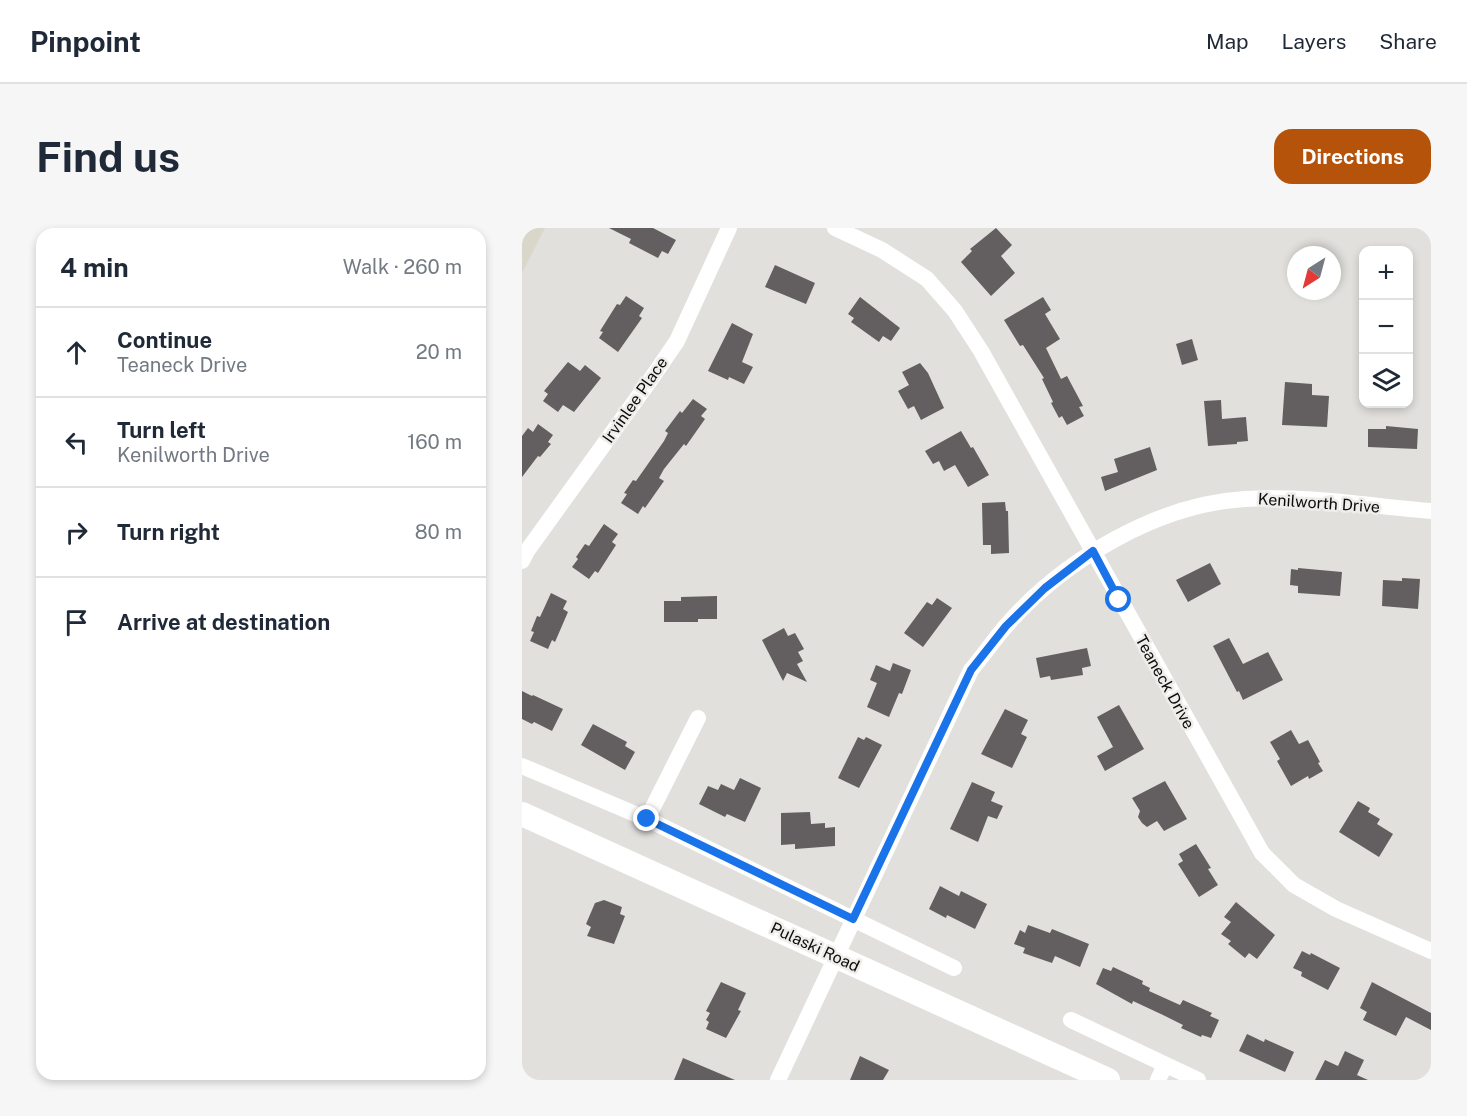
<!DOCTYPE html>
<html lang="en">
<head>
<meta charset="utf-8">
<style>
	body { margin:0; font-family:"Public Sans",sans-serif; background:#f6f6f7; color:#1f2937 }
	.controls { position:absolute; right:18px; top:18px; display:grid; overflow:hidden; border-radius:12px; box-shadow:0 3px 9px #0003 }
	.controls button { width:54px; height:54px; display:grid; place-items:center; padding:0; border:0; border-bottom:2px solid #e0e1e3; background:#fff; color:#1f2937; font:30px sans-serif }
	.compass { position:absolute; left:765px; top:18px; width:54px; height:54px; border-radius:50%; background:#fff; box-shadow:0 3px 9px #0003; rotate:216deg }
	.stop { position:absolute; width:18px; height:18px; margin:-14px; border:4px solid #1a73e8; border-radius:50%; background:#fff }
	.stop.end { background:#1a73e8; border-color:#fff; box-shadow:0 2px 6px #0008 }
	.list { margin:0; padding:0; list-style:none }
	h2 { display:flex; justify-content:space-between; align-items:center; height:78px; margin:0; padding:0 24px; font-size:26px }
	h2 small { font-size:20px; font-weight:400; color:#747a83 }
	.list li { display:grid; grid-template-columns:39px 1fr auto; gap:18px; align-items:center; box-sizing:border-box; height:90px; padding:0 24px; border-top:2px solid #e0e1e3 }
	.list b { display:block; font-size:22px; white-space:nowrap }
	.list p { margin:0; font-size:20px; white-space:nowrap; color:#747a83 }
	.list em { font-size:20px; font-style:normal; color:#747a83 }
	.icon { flex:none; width:33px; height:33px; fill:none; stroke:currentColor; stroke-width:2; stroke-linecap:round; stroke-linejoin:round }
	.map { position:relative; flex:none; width:909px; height:852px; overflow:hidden; border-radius:18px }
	header { display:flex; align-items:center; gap:36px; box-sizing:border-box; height:84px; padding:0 30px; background:#fff; border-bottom:2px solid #e0e1e3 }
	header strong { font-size:28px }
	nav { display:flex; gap:33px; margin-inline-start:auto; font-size:21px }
	.intro { display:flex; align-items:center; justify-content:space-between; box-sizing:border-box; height:144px; padding:0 36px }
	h1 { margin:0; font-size:42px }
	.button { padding:15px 27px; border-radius:18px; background:#b45309; color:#fff; font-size:21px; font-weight:700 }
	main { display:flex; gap:36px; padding:0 36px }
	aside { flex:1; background:#fff; border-radius:18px; box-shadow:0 3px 9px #0003 }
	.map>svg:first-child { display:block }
	.built { fill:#d9d6ca }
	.building { fill:#635f61 }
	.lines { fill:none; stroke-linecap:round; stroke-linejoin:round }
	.street { stroke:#fff; stroke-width:16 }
	.secondary { stroke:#fff; stroke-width:24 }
	.route { stroke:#1a73e8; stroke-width:8 }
	.labels { text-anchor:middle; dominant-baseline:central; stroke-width:5; stroke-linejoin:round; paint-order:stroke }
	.street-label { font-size:16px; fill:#0d0c0b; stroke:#efede9 }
</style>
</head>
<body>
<header>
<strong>Pinpoint</strong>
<nav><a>Map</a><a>Layers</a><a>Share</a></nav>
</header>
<div class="intro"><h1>Find us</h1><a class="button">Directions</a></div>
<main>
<aside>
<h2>4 min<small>Walk · 260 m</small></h2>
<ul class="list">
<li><svg class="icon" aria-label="ahead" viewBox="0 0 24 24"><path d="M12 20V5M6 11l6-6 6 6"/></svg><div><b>Continue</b><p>Teaneck Drive</p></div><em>20 m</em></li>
<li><svg class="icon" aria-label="left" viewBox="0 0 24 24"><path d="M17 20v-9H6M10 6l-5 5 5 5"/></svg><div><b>Turn left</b><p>Kenilworth Drive</p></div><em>160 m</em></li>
<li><svg class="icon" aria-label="right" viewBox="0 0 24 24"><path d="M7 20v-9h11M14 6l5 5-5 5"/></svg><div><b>Turn right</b></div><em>80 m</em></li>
<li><svg class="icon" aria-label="arrive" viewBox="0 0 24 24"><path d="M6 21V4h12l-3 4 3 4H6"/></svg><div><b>Arrive at destination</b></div></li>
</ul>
</aside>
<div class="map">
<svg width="909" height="852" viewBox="0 0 909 852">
	<rect width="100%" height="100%" fill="#e1e0dc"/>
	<polygon class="built" points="0,0 23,0 0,45"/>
	<g class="building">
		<polygon points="87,0 131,0 154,12 146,26 140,23 136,30 107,15 109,11"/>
		<polygon points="474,0 490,17 479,28 493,45 469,68 439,34 450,23 448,21"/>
		<polygon points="253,37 293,55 284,76 243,59"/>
		<polygon points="104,68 122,80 117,88 120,90 96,124 77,110 81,104 78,103 95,76 98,77"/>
		<polygon points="338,69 378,100 369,113 361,108 357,114 329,94 332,90 326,86"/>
		<polygon points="521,69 529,82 523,86 538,111 524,120 539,151 545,148 561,178 557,179 562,188 545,197 540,188 537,190 529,175 531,174 520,151 522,150 501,117 498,118 482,92"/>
		<polygon points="210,95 231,106 220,134 231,139 222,156 207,149 206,152 186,143"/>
		<polygon points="670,111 676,132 660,137 654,116"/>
		<polygon points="46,134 58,143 63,137 79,150 52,184 41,177 36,184 21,173 26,166 22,163"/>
		<polygon points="398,135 406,145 422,180 399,192 392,178 386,181 376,163 387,157 380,144"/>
		<polygon points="763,154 790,156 790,167 807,168 805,199 760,197"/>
		<polygon points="171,171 185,181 179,188 183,191 164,218 162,216 142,241 137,250 142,253 123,280 121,278 116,286 99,275 105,266 102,265 111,252 114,253 142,213 146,205 143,203 158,183 160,185"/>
		<polygon points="699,172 700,191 724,189 726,213 715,214 715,216 686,218 682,173"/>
		<polygon points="16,196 31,207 26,214 29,216 18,229 16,228 0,249 0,208 6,200 11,204"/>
		<polygon points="864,198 896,201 895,221 846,219 846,201 864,201"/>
		<polygon points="439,203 449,220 451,219 467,247 446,259 433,237 422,243 417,233 411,236 403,223"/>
		<polygon points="628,219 635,242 583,263 579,249 596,244 592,231"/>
		<polygon points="483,274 484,283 486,283 487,325 469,326 469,317 461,317 460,275"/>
		<polygon points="82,296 96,306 90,314 94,317 76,345 73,343 67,351 50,339 56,331 54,329 63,316 67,318"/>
		<polygon points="688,335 699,356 666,374 654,352"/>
		<polygon points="776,340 820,344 818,368 776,365 776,358 768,357 769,341 776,342"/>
		<polygon points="880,350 898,351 896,381 860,378 861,352 880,353"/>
		<polygon points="29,365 45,373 41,381 46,384 33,414 30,412 26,421 8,413 12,404 9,403 15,388 18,389"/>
		<polygon points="195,368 195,391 176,391 176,394 142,394 142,373 159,373 159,369"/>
		<polygon points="415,370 430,380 401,419 382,405 405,374 410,377"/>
		<polygon points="262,400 266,408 273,405 282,421 276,424 281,433 275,436 285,454 265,445 261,453 240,412"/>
		<polygon points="707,410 721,436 746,424 761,452 721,472 717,463 715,464 691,418"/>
		<polygon points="565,420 569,438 560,440 561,447 529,452 528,448 518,450 514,430"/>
		<polygon points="371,435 389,442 380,466 377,465 367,489 345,479 355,455 348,452 354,437 368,443"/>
		<polygon points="0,463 10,468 11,467 41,481 30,503 12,494 10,496 0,491"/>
		<polygon points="597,477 622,521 583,543 575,528 591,519 575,489"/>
		<polygon points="483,481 506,492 499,506 505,509 490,540 459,526"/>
		<polygon points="71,496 105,514 103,518 113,524 103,542 59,517"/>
		<polygon points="769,502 777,516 786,512 798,534 796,535 801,543 787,551 786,548 769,558 755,533 758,531 748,514"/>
		<polygon points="336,509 342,512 344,509 360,517 337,560 316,550"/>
		<polygon points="218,550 239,560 223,594 205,586 203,589 177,576 186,558 196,562 199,556 212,562"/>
		<polygon points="643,553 665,591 642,603 635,593 625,599 620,595 616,589 618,583 610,570"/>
		<polygon points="450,554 473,564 469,573 481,578 475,591 466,588 456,614 428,601"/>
		<polygon points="836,573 848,580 846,584 858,591 855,596 871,606 857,629 817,604"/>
		<polygon points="288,584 289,596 303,595 303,600 313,599 313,618 273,621 273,616 259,617 259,585"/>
		<polygon points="674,616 689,640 686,641 696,657 677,669 656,636 661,633 657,626"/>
		<polygon points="418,658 437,668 439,663 465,676 453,701 425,687 424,690 407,681"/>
		<polygon points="82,672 100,679 98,686 103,688 92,716 65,708 69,699 64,696 73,675"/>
		<polygon points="714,674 753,707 735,731 727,725 723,730 706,716 709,713 699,706 709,694 702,689"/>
		<polygon points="506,697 528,705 530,701 567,716 558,739 533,728 530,735 501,725 503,720 492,716 498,702 503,705"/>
		<polygon points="780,723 788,727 789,725 818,740 806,762 779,748 780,744 771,740"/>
		<polygon points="591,739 621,753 620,756 628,760 627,763 658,777 661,772 690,785 688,788 697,792 689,810 680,807 679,809 659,800 661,797 641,787 611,773 610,776 574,756 581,740 589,743"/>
		<polygon points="199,754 224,765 216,782 219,783 204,810 184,801 187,794 184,792 188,785 184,783"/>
		<polygon points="850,754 909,785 909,802 884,789 874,808 841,792 845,784 838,780"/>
		<polygon points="725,806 742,814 743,811 772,824 763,844 717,823"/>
		<polygon points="823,823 842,832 835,847 846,852 793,852 803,832 816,838"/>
		<polygon points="338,828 367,842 361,852 328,852"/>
		<polygon points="161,830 213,852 152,852"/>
	</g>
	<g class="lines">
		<g class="street">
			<polyline points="313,0 360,22 405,51 433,83 459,123 740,625 772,657 814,681 909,723"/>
			<polyline points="0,333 5,323 129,151 155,113 207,0"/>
			<polyline points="0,538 125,591 432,740"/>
			<polyline points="125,591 176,490"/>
			<polyline points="549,792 676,852"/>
			<path d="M256 852 449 442C461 428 471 413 483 399 540 333 635 276 723 271 784 267 848 278 909 283"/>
			<polyline points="636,852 643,837"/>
		</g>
		<polyline class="secondary" points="0,586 586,852"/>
	</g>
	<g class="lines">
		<polyline class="route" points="125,591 331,691 449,442 484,398 523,360 571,323 597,372"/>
	</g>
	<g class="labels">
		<g class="street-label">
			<text transform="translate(113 172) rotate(-55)">Irvinlee Place</text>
			<text transform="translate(797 275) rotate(4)">Kenilworth Drive</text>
			<text transform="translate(643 454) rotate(61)">Teaneck Drive</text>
			<text transform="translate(293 719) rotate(25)">Pulaski Road</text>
		</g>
	</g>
</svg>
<div class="controls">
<button>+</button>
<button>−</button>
<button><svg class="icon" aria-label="layers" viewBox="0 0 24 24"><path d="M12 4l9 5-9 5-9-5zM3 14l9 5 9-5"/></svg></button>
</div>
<svg class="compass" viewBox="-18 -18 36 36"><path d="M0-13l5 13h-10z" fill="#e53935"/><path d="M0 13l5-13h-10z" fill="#747a83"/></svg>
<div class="stop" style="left:597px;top:372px"></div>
<div class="stop end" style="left:125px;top:591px"></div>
</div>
</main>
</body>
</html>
